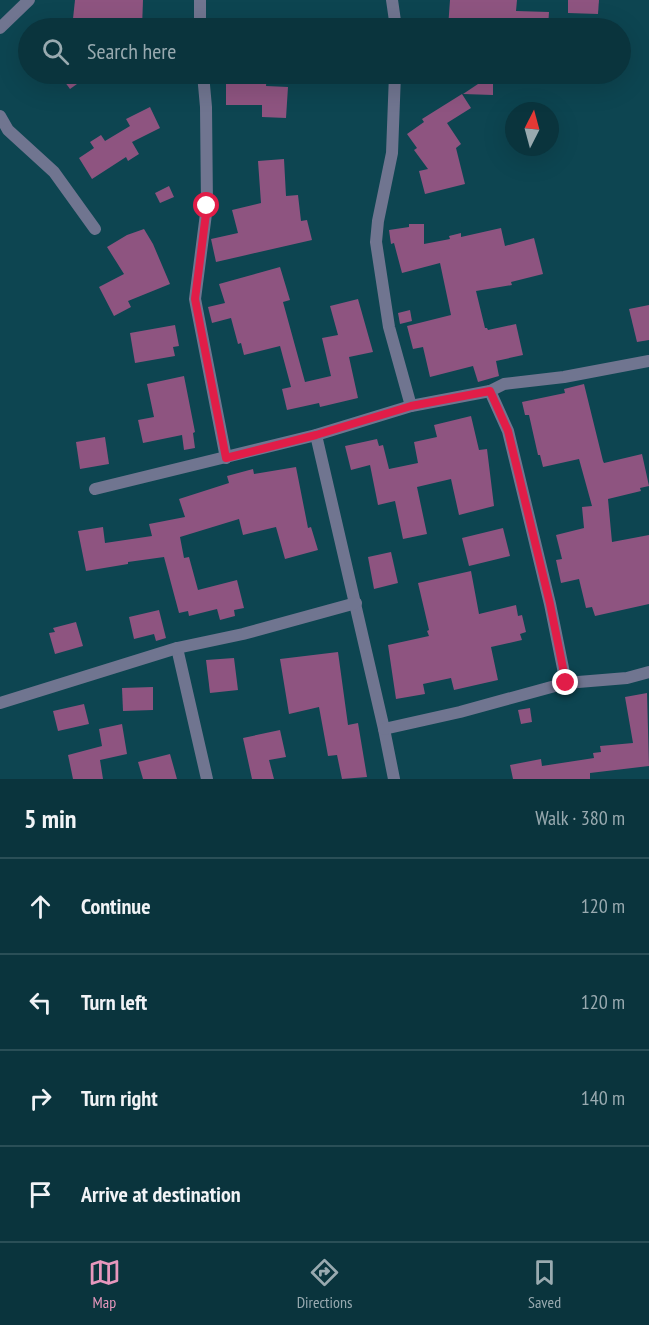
<!DOCTYPE html>
<html lang="en">
<head>
<meta charset="utf-8">
<style>
	body { margin:0; font-family:"PT Sans Narrow",sans-serif; background:#133c44; color:#f1f3f6 }
	.compass { position:absolute; left:505px; top:102px; width:54px; height:54px; border-radius:50%; background:#0a343d; box-shadow:0 6px 24px #0002; rotate:6deg }
	.stop { position:absolute; width:18px; height:18px; margin:-14px; border:4px solid #e11d48; border-radius:50%; background:#fff }
	.stop.end { background:#e11d48; border-color:#fff; box-shadow:0 2px 6px #0008 }
	.list { margin:0; padding:0; list-style:none }
	h2 { display:flex; justify-content:space-between; align-items:center; height:78px; margin:0; padding:0 24px; font-size:26px }
	h2 small { font-size:20px; font-weight:400; color:#99aab0 }
	.list li { display:grid; grid-template-columns:39px 1fr auto; gap:18px; align-items:center; box-sizing:border-box; height:96px; padding:0 24px; border-top:2px solid #2a4f57 }
	.list b { display:block; font-size:22px; white-space:nowrap }
	.list em { font-size:20px; font-style:normal; color:#99aab0 }
	.icon { flex:none; width:33px; height:33px; fill:none; stroke:currentColor; stroke-width:2; stroke-linecap:round; stroke-linejoin:round }
	.map { position:relative; flex:none; width:649px; height:779px; overflow:hidden }
	.search { position:absolute; background:#0a343d; box-shadow:0 6px 24px #0002; left:18px; right:18px; top:18px; height:66px; display:flex; align-items:center; gap:15px; box-sizing:border-box; padding:0 21px; border-radius:33px; color:#99aab0; font-size:22px }
	.sheet { height:462px; background:#0a343d }
	nav { display:flex; justify-content:space-around; align-items:center; box-sizing:border-box; height:84px; border-top:2px solid #2a4f57; background:#0a343d; font-size:16px; color:#99aab0 }
	nav a { display:grid; justify-items:center; gap:3px }
	nav .on { color:#e797bd }
	.map>svg:first-child { display:block }
	.building { fill:#8e5480 }
	.lines { fill:none; stroke-linecap:round; stroke-linejoin:round }
	.street { stroke:#707590; stroke-width:12 }
	.route { stroke:#e11d48; stroke-width:8 }
</style>
</head>
<body>
<div class="map">
<svg width="649" height="779" viewBox="0 0 649 779">
	<rect width="100%" height="100%" fill="#0d4551"/>
	<g class="building">
		<polygon points="75,0 143,0 142,28 72,28"/>
		<polygon points="450,0 517,0 516,11 549,12 548,28 448,28"/>
		<polygon points="568,0 599,0 598,14 568,13"/>
		<polygon points="59,74 91,74 70,89"/>
		<polygon points="226,74 267,74 266,86 288,87 286,118 262,117 262,105 226,105"/>
		<polygon points="493,74 493,95 463,94"/>
		<polygon points="462,94 471,108 447,123 461,144 456,148 465,184 425,194 419,171 428,169 414,150 417,148 407,134 424,122 422,119"/>
		<polygon points="150,107 160,128 132,142 139,154 128,161 126,157 92,179 79,158 94,148 90,142 101,135 105,141 130,126 126,119"/>
		<polygon points="284,159 286,196 298,195 301,221 307,220 312,240 216,262 211,239 238,233 232,210 261,203 258,161"/>
		<polygon points="169,186 174,197 160,203 155,193"/>
		<polygon points="409,224 424,224 424,244 450,239 449,236 461,233 461,237 501,228 505,246 534,238 543,274 511,282 512,285 476,291 485,328 487,328 488,330 516,324 523,355 496,361 499,376 478,382 473,366 430,377 423,347 413,349 407,326 451,315 440,263 402,273 394,243 391,244 389,230 409,227"/>
		<polygon points="144,229 153,244 170,284 128,301 131,307 114,316 99,287 124,274 107,247 127,235"/>
		<polygon points="280,267 290,300 283,302 305,382 331,376 322,338 338,335 330,306 358,299 373,352 349,357 358,398 320,407 319,403 287,410 282,389 291,387 280,346 244,355 241,343 238,344 231,318 212,323 208,307 225,303 219,284"/>
		<polygon points="649,305 649,340 637,342 629,309"/>
		<polygon points="410,310 412,321 400,324 398,313"/>
		<polygon points="175,325 179,346 173,347 175,356 135,363 130,333"/>
		<polygon points="184,376 195,432 193,433 195,448 184,450 182,435 143,443 138,420 154,417 147,384"/>
		<polygon points="584,384 603,461 604,463 642,454 649,486 640,488 641,491 608,499 612,542 649,535 649,604 595,616 592,607 586,608 579,579 561,583 556,560 562,559 556,535 584,528 582,507 592,506 579,459 543,467 540,455 538,455 529,415 525,415 522,402 565,393 564,389"/>
		<polygon points="471,416 479,450 487,449 494,506 459,515 451,479 417,487 427,534 403,539 395,501 378,505 370,465 351,470 345,446 377,439 379,446 383,445 389,469 418,463 414,442 437,437 434,425"/>
		<polygon points="105,437 109,464 80,469 76,442"/>
		<polygon points="296,467 308,528 311,527 318,550 285,559 276,527 243,535 239,519 180,537 184,558 189,557 198,590 237,580 244,608 234,610 235,616 220,620 217,609 189,616 188,611 179,613 164,557 128,562 128,564 86,571 78,531 103,527 105,543 152,536 149,524 185,517 179,499 229,483 227,476 253,469 254,474"/>
		<polygon points="503,528 510,556 469,566 462,538"/>
		<polygon points="391,552 398,583 374,589 368,557"/>
		<polygon points="471,571 479,614 516,605 518,616 522,615 526,632 520,634 522,640 491,647 498,680 454,690 451,678 423,684 425,694 396,699 388,645 429,636 427,631 429,630 418,583"/>
		<polygon points="159,610 166,638 156,641 154,634 134,639 129,617"/>
		<polygon points="76,622 83,646 55,654 49,633 55,632 53,628"/>
		<polygon points="338,652 348,725 358,723 367,777 342,779 337,755 328,756 319,707 289,714 280,659"/>
		<polygon points="234,658 238,690 210,693 206,660"/>
		<polygon points="153,687 153,710 123,711 122,688"/>
		<polygon points="647,693 649,766 590,773 590,779 513,779 510,765 541,759 542,766 594,758 593,753 601,752 600,746 633,743 625,697"/>
		<polygon points="84,704 89,724 58,731 53,711"/>
		<polygon points="530,708 532,722 521,724 518,710"/>
		<polygon points="122,724 127,754 100,760 103,779 73,779 68,755 102,746 99,729"/>
		<polygon points="280,730 286,757 269,760 274,779 252,779 243,738"/>
		<polygon points="170,754 177,779 143,779 138,762"/>
	</g>
	<g class="lines">
		<g class="street">
			<polyline points="200,0 200,28"/>
			<polyline points="392,0 396,28"/>
			<polyline points="0,28 29,0"/>
			<polyline points="203,74 206,107 207,206 195,299 226,458"/>
			<polyline points="395,74 392,153 378,221 376,242 389,327 411,406"/>
			<polyline points="0,116 8,130 54,172 95,229"/>
			<polyline points="490,391 508,431 550,604 566,683"/>
			<polyline points="316,435 384,729 394,779"/>
			<polyline points="95,489 316,435 411,406 490,391 504,384 564,377 649,361"/>
			<polyline points="177,648 207,779"/>
			<polyline points="0,703 177,648 243,634 356,603"/>
			<polyline points="384,729 460,712 566,683 627,678 649,672"/>
		</g>
	</g>
	<g class="lines">
		<polyline class="route" points="207,206 195,299 226,458 316,435 411,406 490,391 508,431 550,604 566,683"/>
	</g>
</svg>
<svg class="compass" viewBox="-18 -18 36 36"><path d="M0-13l5 13h-10z" fill="#e53935"/><path d="M0 13l5-13h-10z" fill="#99aab0"/></svg>
<div class="stop" style="left:207px;top:206px"></div>
<div class="stop end" style="left:566px;top:683px"></div>
<div class="search"><svg class="icon" aria-label="search" viewBox="0 0 24 24"><circle cx="10" cy="10" r="6"/><path d="M15 15l6 6"/></svg>Search here</div>
</div>
<section class="sheet">
<h2>5 min<small>Walk · 380 m</small></h2>
<ul class="list">
<li><svg class="icon" aria-label="ahead" viewBox="0 0 24 24"><path d="M12 20V5M6 11l6-6 6 6"/></svg><div><b>Continue</b></div><em>120 m</em></li>
<li><svg class="icon" aria-label="left" viewBox="0 0 24 24"><path d="M17 20v-9H6M10 6l-5 5 5 5"/></svg><div><b>Turn left</b></div><em>120 m</em></li>
<li><svg class="icon" aria-label="right" viewBox="0 0 24 24"><path d="M7 20v-9h11M14 6l5 5-5 5"/></svg><div><b>Turn right</b></div><em>140 m</em></li>
<li><svg class="icon" aria-label="arrive" viewBox="0 0 24 24"><path d="M6 21V4h12l-3 4 3 4H6"/></svg><div><b>Arrive at destination</b></div></li>
</ul>
</section>
<nav>
<a class="on"><svg class="icon" aria-label="map" viewBox="0 0 24 24"><path d="M3 6l6-2 6 2 6-2v14l-6 2-6-2-6 2zM9 4v14M15 6v14"/></svg>Map</a>
<a><svg class="icon" aria-label="directions" viewBox="0 0 24 24"><path d="M12 3l9 9-9 9-9-9zM9 14v-3h6M13 9l2 2-2 2"/></svg>Directions</a>
<a><svg class="icon" aria-label="saved" viewBox="0 0 24 24"><path d="M7 4h10v16l-5-4-5 4z"/></svg>Saved</a>
</nav>
</body>
</html>
